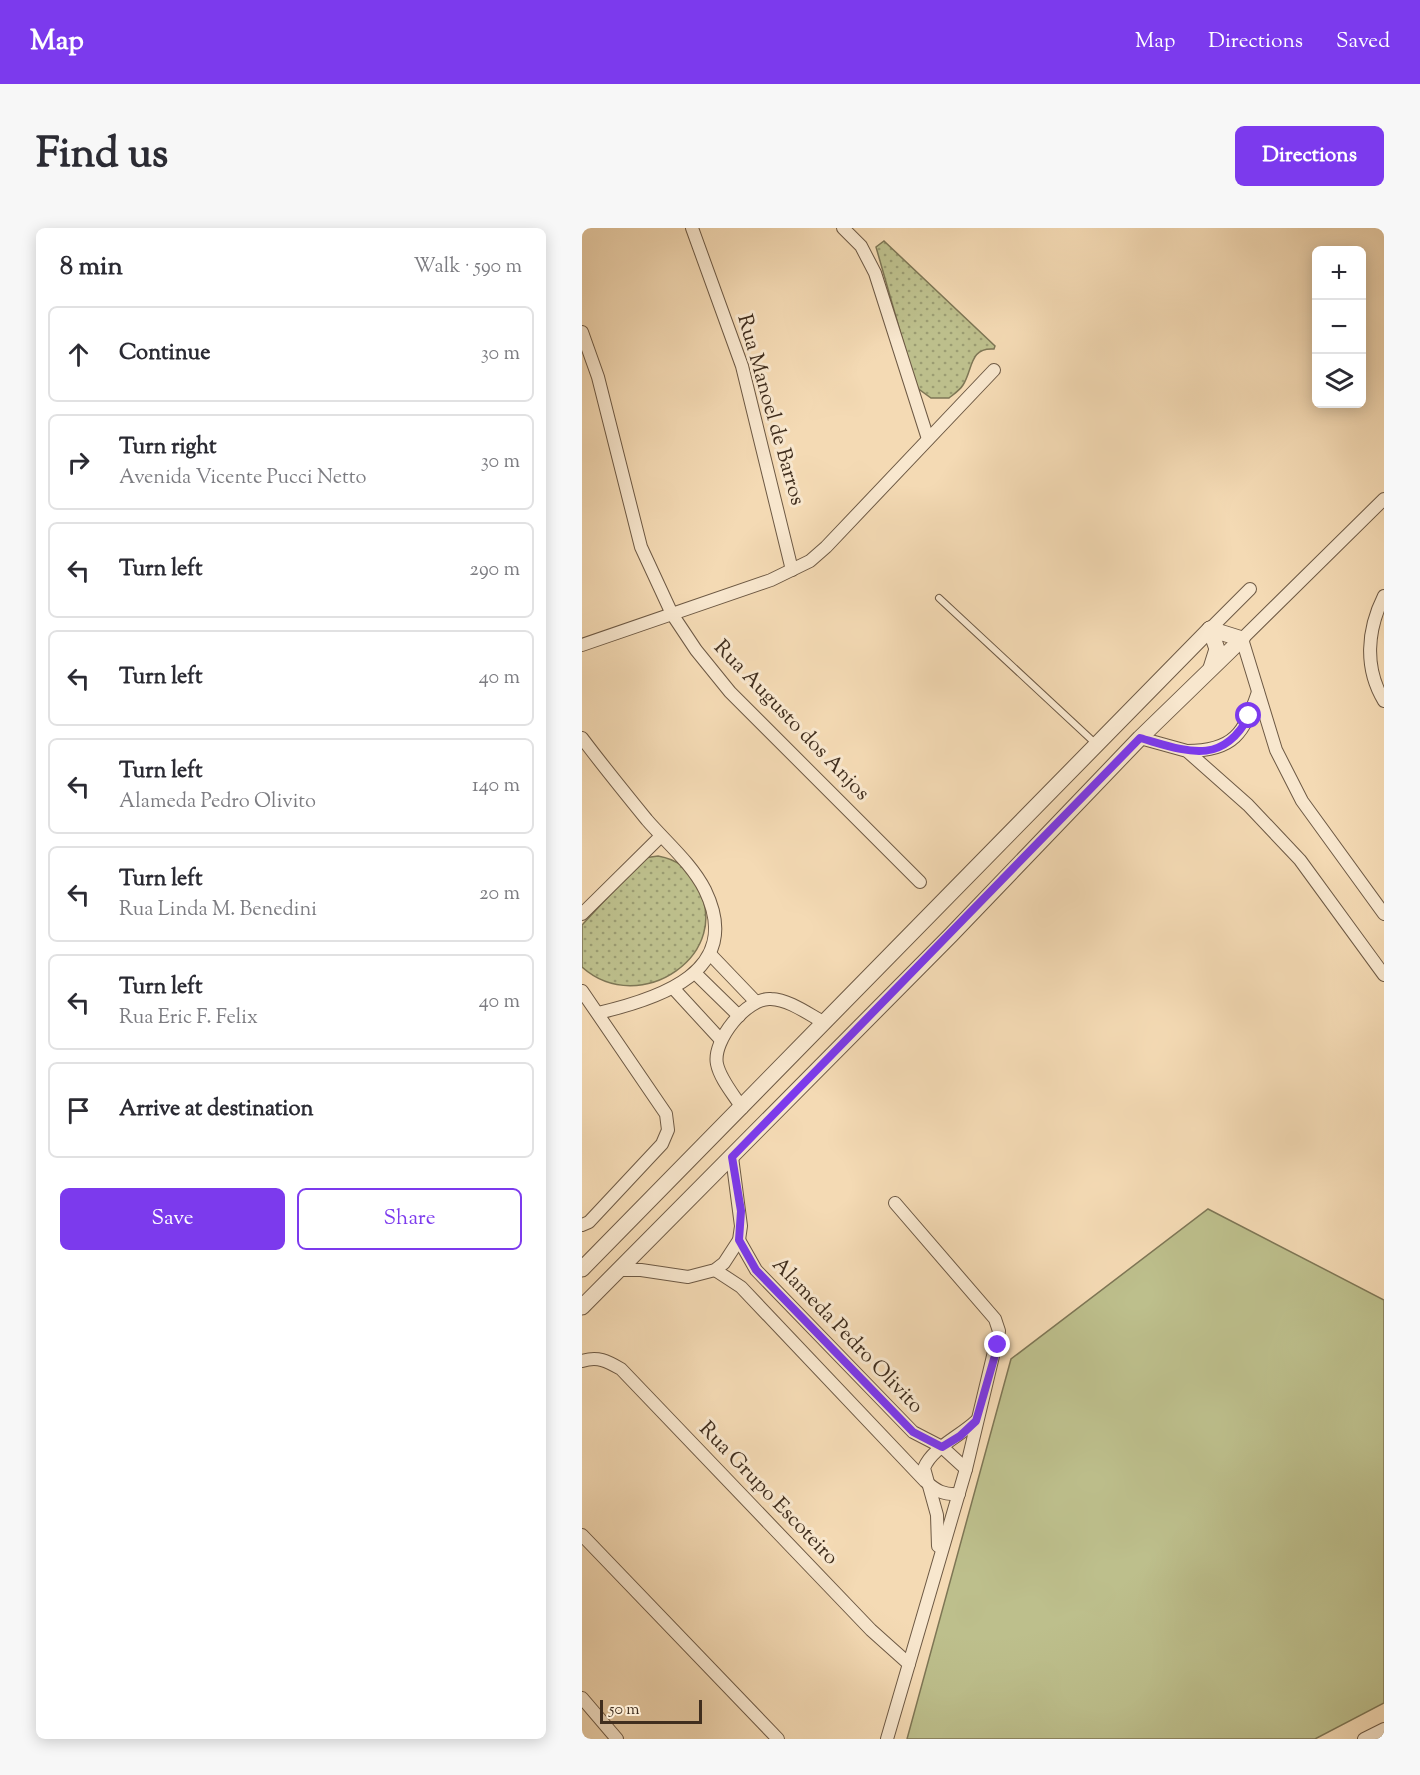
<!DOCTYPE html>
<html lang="en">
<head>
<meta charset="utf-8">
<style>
	body { margin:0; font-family:"Sorts Mill Goudy",serif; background:#f7f7f7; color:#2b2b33 }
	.controls { position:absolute; right:18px; top:18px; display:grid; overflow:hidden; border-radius:9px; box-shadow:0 3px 15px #0003 }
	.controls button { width:54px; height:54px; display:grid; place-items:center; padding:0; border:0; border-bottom:2px solid #e1e1e2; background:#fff; color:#2b2b33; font:30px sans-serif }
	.scale { position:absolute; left:18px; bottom:15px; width:102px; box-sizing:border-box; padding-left:6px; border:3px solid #402e1e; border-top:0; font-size:16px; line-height:21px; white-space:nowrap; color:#402e1e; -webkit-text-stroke:4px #f8e7ce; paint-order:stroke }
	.stop { position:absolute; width:18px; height:18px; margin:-14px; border:4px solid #7c3aed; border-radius:50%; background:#fff }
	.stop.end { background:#7c3aed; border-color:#fff; box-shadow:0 2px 6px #0008 }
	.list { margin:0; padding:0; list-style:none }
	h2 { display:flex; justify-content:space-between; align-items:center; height:78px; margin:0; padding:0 24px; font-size:26px }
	h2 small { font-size:20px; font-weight:400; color:#7c7c81 }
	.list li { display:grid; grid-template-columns:39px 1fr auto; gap:18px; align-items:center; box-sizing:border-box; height:96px; margin:0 12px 12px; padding:0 12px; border:2px solid #e1e1e2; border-radius:9px }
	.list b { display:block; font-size:22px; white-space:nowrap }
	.list p { margin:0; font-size:20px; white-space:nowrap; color:#7c7c81 }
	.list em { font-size:20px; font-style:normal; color:#7c7c81 }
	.actions { display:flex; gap:12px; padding:18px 24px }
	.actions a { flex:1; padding:14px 0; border:2px solid #7c3aed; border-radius:9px; text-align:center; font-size:21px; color:#7c3aed }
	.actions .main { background:#7c3aed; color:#fff }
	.icon { flex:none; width:33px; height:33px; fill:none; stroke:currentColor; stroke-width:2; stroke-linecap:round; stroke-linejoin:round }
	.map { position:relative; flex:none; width:802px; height:1511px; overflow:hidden; border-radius:9px }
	header { display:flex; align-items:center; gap:36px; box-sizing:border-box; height:84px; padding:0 30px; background:#7c3aed; color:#fff }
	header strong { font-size:28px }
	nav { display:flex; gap:33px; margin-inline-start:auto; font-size:21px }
	.intro { display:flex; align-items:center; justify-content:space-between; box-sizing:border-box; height:144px; padding:0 36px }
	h1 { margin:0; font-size:42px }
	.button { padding:15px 27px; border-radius:9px; background:#7c3aed; color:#fff; font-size:21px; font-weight:700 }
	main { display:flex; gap:36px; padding:0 36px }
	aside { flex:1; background:#fff; border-radius:9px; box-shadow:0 3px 15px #0003 }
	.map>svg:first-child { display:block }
	.green { fill:#bdbf8c; stroke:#7e7655; stroke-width:1.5 }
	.park { fill:url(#park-dots); stroke:#7e7655; stroke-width:1.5 }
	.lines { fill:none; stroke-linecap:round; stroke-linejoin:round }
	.service-casing { stroke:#6d5944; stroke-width:8 }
	.minor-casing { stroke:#6d5944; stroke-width:14 }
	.tertiary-casing { stroke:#6d5944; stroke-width:17 }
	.service { stroke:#f8e7ce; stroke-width:6 }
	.minor { stroke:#f8e7ce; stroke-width:12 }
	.tertiary { stroke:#f8e7ce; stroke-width:15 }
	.route { stroke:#7c3aed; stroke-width:8 }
	.labels { text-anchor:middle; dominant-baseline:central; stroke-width:6; stroke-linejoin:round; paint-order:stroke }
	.street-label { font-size:21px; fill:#402e1e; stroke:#f8e7ce }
</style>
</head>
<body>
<header>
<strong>Map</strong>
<nav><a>Map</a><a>Directions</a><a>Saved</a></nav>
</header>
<div class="intro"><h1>Find us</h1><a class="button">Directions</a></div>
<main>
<aside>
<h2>8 min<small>Walk · 590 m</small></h2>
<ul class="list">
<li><svg class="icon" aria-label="ahead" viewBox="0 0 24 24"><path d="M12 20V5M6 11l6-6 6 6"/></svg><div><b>Continue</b></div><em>30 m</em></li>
<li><svg class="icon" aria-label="right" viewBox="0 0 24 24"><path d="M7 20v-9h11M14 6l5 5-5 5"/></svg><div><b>Turn right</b><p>Avenida Vicente Pucci Netto</p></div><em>30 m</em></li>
<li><svg class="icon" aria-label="left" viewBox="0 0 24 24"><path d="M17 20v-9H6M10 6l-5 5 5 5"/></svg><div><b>Turn left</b></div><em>290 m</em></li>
<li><svg class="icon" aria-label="left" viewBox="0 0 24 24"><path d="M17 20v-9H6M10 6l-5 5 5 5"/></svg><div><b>Turn left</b></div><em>40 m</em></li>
<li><svg class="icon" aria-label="left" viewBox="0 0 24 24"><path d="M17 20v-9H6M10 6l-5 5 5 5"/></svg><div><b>Turn left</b><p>Alameda Pedro Olivito</p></div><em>140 m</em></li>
<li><svg class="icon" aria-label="left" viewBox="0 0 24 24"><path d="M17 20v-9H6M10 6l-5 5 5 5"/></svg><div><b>Turn left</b><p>Rua Linda M. Benedini</p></div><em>20 m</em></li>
<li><svg class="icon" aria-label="left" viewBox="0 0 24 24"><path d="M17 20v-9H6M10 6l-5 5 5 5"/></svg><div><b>Turn left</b><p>Rua Eric F. Felix</p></div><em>40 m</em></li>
<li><svg class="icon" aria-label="arrive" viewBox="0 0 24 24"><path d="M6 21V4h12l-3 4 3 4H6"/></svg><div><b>Arrive at destination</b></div></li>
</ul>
<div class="actions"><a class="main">Save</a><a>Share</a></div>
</aside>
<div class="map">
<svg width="802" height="1511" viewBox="0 0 802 1511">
	<defs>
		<pattern id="park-dots" width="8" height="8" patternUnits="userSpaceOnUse" patternTransform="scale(1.5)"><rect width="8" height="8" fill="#bdbf8c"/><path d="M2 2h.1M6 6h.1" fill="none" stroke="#9b9c72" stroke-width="1.8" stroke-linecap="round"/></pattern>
	</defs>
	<rect width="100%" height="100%" fill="#f4dab4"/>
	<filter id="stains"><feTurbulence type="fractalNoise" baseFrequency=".00333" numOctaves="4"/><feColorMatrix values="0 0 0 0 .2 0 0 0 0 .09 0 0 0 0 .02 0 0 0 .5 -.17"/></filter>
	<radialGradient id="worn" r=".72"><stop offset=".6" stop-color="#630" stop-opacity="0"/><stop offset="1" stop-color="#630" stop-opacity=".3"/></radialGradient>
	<polygon class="green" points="626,981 802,1072 802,1475 733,1511 325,1511 429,1131"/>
	<g class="park">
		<path d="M302 13 413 118 412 121C387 119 391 142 381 157 378 162 372 166 367 170H349L334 159 294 19Z"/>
		<path d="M76 628C97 632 103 639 114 656 155 725 58 791 0 739V697L62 630Z"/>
	</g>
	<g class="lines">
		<g class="service-casing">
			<polyline id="service" points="357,370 513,515"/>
		</g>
		<g class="minor-casing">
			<g id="minor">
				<polyline points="110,0 160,138 210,342"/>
				<polyline points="261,0 279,18 293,45 346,211"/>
				<polyline points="0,104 16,149 59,319 90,386 114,422 148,464 338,654"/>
				<polyline points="802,271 660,411 694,522 720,573 802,686"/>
				<path d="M802 368C785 402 782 440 802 473"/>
				<polyline points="628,401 668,361"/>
				<polyline points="0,417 189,352 228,333 244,319 412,142"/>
				<path d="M0 510C21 538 43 565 65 592 84 614 110 636 123 662 163 744 76 771 16 785"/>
				<polyline points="558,510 605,523 666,577 718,632 802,747"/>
				<path d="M605 523C652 523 662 505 676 464"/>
				<polyline points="0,686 79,608"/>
				<polyline points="128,726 174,774"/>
				<polyline points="113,745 157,788"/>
				<polyline points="92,761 138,811"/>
				<polyline points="0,763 84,886 86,902 80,916 7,994 0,997"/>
				<path d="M160 880C152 867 138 851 135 836 130 813 165 769 189 771 208 772 226 786 243 795"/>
				<polyline points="157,1012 174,1042 331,1204 360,1219 384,1241"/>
				<polyline points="36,1042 59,1042 106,1049 133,1042 142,1035 157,1012 159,998 150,929"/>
				<path d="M133 1042 159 1059 343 1253C355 1263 361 1267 377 1266"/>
				<path d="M0 1133C16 1128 25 1133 39 1141L289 1402 327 1436"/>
				<polyline points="0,1307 196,1511"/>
				<path d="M356 1318 355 1287 342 1240C350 1220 377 1209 394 1193"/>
				<polyline points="0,1470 35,1511"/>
				<polyline points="305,1511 384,1241 417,1103 413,1091 313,975"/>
				<polyline points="782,1511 802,1501"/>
			</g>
		</g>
		<g class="tertiary-casing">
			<g id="tertiary">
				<polyline points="628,401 635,421 629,440"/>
				<polyline points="628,401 660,411"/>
				<polyline points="0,1041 628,401"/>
				<polyline points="0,1079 369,707 558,510 660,411"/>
			</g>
		</g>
		<use href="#service" class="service"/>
		<use href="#minor" class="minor"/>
		<use href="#tertiary" class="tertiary"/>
	</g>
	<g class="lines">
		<path class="route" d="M416 1117 394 1193 378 1208 360 1219 331 1204 174 1042 157 1012 159 983 150 929 558 510C604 523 640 539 667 488"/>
	</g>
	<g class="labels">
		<g class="street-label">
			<text transform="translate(188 182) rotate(74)">Rua Manoel de Barros</text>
			<text transform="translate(209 493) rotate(46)">Rua Augusto dos Anjos</text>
			<text transform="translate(265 1108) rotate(46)">Alameda Pedro Olivito</text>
			<text transform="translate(186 1266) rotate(46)">Rua Grupo Escoteiro</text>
		</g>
	</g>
	<rect width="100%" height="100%" filter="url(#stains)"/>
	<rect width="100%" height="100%" fill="url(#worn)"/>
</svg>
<div class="controls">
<button>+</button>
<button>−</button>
<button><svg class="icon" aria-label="layers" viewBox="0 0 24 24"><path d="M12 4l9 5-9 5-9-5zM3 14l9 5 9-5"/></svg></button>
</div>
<div class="scale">50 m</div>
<div class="stop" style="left:667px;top:488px"></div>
<div class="stop end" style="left:416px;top:1117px"></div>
</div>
</main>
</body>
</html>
